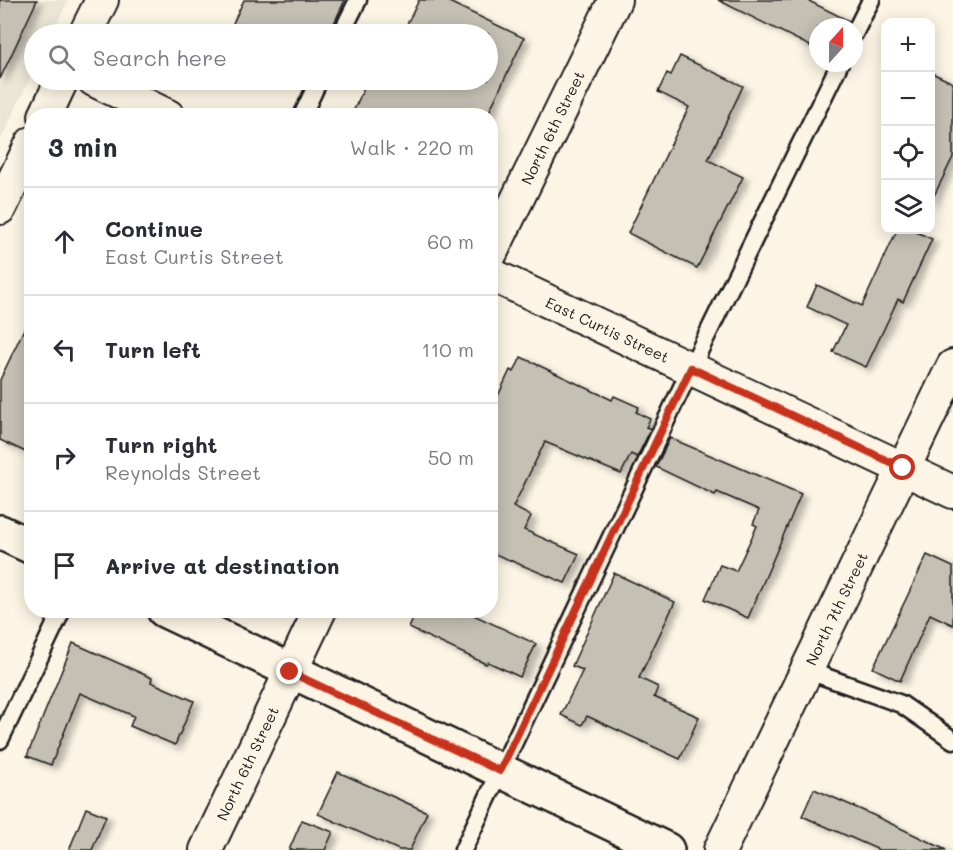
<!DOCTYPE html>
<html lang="en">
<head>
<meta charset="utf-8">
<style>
	body { margin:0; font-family:Mali,sans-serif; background:#f7f7f7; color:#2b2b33 }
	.controls { position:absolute; right:18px; top:18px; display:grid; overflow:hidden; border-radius:12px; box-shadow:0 3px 15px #0003 }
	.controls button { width:54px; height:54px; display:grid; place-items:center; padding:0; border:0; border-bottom:2px solid #e1e1e2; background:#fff; color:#2b2b33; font:30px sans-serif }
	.compass { position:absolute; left:809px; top:18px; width:54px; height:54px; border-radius:50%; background:#fff; box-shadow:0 3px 15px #0003; rotate:21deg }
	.stop { position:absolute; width:18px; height:18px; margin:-14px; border:4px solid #c8321e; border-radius:50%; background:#fff }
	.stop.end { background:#c8321e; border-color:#fff; box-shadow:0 2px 6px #0008 }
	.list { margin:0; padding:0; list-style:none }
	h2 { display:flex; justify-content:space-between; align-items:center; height:78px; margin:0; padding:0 24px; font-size:26px }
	h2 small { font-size:20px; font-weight:400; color:#7c7c81 }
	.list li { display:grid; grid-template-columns:39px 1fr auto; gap:18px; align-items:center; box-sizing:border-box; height:108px; padding:0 24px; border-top:2px solid #e1e1e2 }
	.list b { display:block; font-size:22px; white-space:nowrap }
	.list p { margin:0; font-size:20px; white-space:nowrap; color:#7c7c81 }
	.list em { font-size:20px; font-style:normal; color:#7c7c81 }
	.icon { flex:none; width:33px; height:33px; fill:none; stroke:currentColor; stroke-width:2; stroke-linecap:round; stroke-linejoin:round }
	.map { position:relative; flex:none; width:953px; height:850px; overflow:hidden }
	.search { position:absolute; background:#fff; box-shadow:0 3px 15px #0003; left:24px; top:24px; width:474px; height:66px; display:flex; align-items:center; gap:15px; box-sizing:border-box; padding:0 21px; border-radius:33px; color:#7c7c81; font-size:22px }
	.panel { position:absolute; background:#fff; box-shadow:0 3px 15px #0003; left:24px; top:108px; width:474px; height:510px; border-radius:24px }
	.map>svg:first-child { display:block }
	.built { fill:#ebe5d6 }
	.building { fill:#c4c0b3; stroke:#1c1c1c; stroke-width:1.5; filter:url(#shadow) }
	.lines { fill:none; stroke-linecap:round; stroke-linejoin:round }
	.lane-casing { stroke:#1c1c1c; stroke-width:21 }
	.street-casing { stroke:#1c1c1c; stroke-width:36 }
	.secondary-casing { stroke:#1c1c1c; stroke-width:38 }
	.lane { stroke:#fcf5e5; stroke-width:16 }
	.street { stroke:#fcf5e5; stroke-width:32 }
	.secondary { stroke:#fcf5e5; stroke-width:33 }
	.route { stroke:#c8321e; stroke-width:8 }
	.labels { text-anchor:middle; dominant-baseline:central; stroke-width:4.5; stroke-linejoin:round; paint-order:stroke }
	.street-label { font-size:15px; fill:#1c1c1c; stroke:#fcf5e5 }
</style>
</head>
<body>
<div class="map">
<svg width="953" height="850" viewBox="0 0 953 850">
	<defs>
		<filter id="shadow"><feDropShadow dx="6" dy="4" stdDeviation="3" flood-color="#0004"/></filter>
	</defs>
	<rect width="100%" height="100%" fill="#fcf5e5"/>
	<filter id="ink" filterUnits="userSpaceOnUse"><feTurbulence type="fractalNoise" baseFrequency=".0167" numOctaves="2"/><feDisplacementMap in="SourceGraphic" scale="12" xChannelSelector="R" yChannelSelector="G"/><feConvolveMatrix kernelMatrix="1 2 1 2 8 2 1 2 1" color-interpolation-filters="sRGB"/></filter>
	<g filter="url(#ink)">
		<polygon class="built" points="0,0 68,0 52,34 34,34 34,70 0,141"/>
		<g class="building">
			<polygon points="0,0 37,0 0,79"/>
			<polygon points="244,0 345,0 329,34 228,34"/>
			<polygon points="419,0 445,0 524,38 487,116 351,116 368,80 488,80 488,34 402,34"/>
			<polygon points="718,0 807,0 849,21 846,27 818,27 818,50"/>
			<polygon points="680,56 743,86 708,160 743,177 697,268 628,233 689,107 658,92 667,73 671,75"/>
			<polygon points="930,72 953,83 953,157 930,204"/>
			<polygon points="897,230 912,230 932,239 903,302 898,299 866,367 833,352 846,325 807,307 817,285 862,306"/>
			<polygon points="32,312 32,455 0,440 0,380"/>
			<polygon points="521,357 612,400 614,396 639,407 636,412 650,419 646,427 651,429 637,457 631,454 621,474 545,442 513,507 531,516 524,530 579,554 565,583 490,552 490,413 510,370 514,372"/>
			<polygon points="670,438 801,494 748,618 705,599 720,565 736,571 757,526 753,524 759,510 717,492 715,495 656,467"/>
			<polygon points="927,555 953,567 953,625 930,614 900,681 873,668"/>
			<polygon points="614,573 675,602 639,678 658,687 654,697 699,717 680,759 587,716 582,725 561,715 583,670 572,666"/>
			<polygon points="417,610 465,611 536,644 520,677 488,662 486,664 409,628"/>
			<polygon points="73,643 152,678 151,682 194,701 175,745 130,726 134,716 80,693 51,765 27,756"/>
			<polygon points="338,772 427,812 410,850 399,850 318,814"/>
			<polygon points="814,789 873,815 946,850 879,850 802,816"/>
			<polygon points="86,808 106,816 92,850 69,850"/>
			<polygon points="302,820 333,832 325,850 289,850"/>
		</g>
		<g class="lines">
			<g class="lane-casing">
				<g id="lane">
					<polyline points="341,34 358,0"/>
					<polyline points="854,34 871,0"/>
					<polyline points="302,116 319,80"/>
					<polyline points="806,670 901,704 953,740"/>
					<polyline points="0,740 62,610"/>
					<polyline points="463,850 691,368 840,63"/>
				</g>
			</g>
			<g class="street-casing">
				<g id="street">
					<polyline points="85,34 102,0"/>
					<polyline points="94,80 168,116"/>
					<polyline points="45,116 62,80"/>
					<polyline points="0,208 32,143"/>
					<path id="s1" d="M490 255 615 0"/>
					<path id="s2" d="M490 274 953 492"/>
					<path id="s3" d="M206 850 320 610"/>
					<path id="s4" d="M720 850 953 366"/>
				</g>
			</g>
			<g class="secondary-casing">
				<g id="secondary">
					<polyline points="0,532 32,547"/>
					<polyline points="164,610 667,850"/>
				</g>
			</g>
			<use href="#lane" class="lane"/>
			<use href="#street" class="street"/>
			<use href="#secondary" class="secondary"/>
		</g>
	</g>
	<g class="lines" filter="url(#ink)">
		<polyline class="route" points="290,672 500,771 691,368 903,468"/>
	</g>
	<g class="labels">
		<g class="street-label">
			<text stroke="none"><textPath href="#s1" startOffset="142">North 6th Street</textPath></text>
			<text stroke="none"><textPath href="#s2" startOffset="130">East Curtis Street</textPath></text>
			<text stroke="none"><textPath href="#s4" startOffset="268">North 7th Street</textPath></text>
			<text stroke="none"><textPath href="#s3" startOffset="96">North 6th Street</textPath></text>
		</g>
	</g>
</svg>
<div class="controls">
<button>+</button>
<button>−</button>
<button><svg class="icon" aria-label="locate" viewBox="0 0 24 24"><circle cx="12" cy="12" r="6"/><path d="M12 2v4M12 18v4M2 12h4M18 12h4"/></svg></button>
<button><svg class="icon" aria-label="layers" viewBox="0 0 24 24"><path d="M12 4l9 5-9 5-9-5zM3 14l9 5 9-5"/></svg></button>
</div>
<svg class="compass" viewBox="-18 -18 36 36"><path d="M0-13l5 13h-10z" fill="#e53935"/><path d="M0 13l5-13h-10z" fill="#7c7c81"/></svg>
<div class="stop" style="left:903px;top:468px"></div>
<div class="stop end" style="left:290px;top:672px"></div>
<div class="search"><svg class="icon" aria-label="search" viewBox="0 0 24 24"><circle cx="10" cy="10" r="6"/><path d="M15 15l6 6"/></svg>Search here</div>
<section class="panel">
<h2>3 min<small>Walk · 220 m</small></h2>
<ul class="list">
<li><svg class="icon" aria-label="ahead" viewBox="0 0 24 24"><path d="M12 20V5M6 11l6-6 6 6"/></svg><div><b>Continue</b><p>East Curtis Street</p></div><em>60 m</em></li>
<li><svg class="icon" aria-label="left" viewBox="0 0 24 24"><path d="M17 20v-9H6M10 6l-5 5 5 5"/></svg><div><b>Turn left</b></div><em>110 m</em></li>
<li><svg class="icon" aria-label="right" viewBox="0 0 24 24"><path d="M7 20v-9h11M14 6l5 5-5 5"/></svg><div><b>Turn right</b><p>Reynolds Street</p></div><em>50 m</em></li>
<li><svg class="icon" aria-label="arrive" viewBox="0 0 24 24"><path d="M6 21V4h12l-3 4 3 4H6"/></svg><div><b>Arrive at destination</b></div></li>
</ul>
</section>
</div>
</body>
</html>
